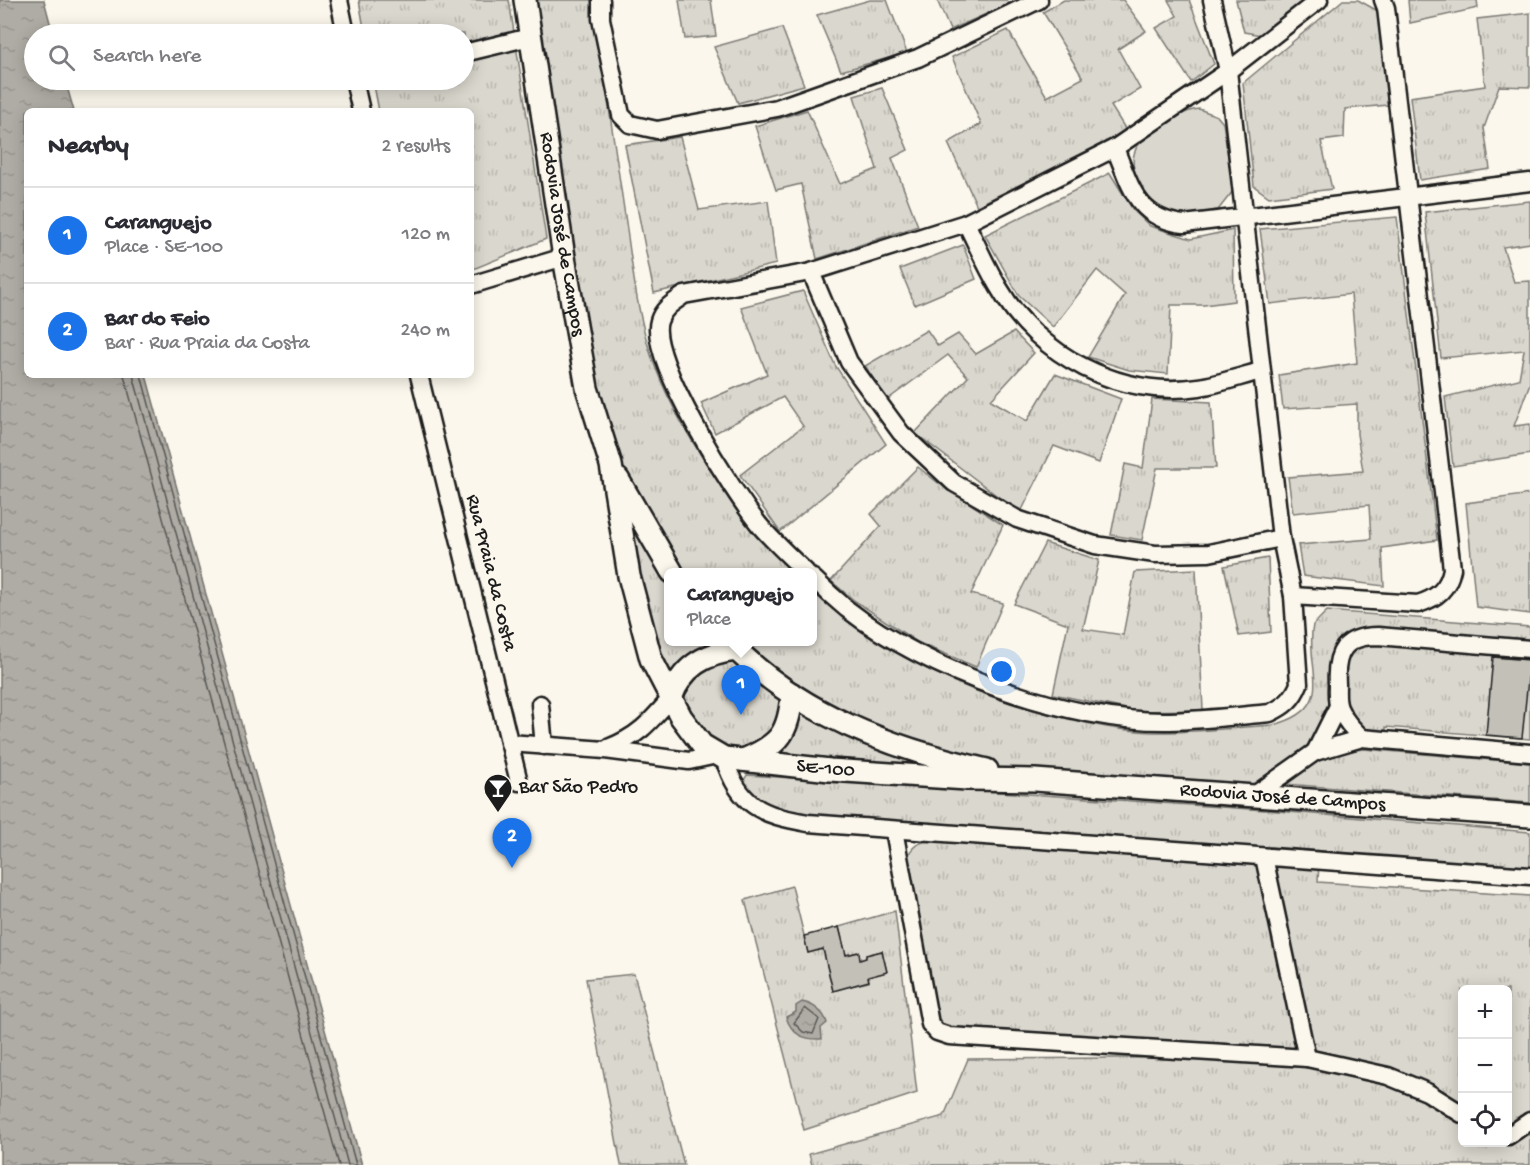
<!DOCTYPE html>
<html lang="en">
<head>
<meta charset="utf-8">
<style>
	body { margin:0; font-family:"Gochi Hand",sans-serif; background:#f7f7f7; color:#2b2b33 }
	.controls { position:absolute; right:18px; bottom:18px; display:grid; overflow:hidden; border-radius:9px; box-shadow:0 3px 15px #0003 }
	.controls button { width:54px; height:54px; display:grid; place-items:center; padding:0; border:0; border-bottom:2px solid #e1e1e2; background:#fff; color:#2b2b33; font:30px sans-serif }
	.you { position:absolute; left:1002px; top:672px; width:21px; height:21px; margin:-15px; border:4px solid #fff; border-radius:50%; background:#1a73e8; box-shadow:0 0 0 9px #1a73e833 }
	.badge { display:grid; place-items:center; width:39px; height:39px; border-radius:50%; background:#1a73e8; color:#fff; font-size:20px; font-weight:700 }
	.pin { position:absolute; translate:-50% -50px; filter:drop-shadow(0 2px 3px #0008) }
	.pin::after { content:''; position:absolute; top:32px; width:21px; height:18px; background:inherit; clip-path:polygon(0 0,100% 0,50% 100%) }
	.popup { position:absolute; left:664px; top:568px; width:153px; height:78px; box-sizing:border-box; display:grid; place-content:center; border-radius:9px; background:#fff; filter:drop-shadow(0 2px 4px #0005); font-size:20px; white-space:nowrap; color:#7c7c81 }
	.popup b { font-size:22px; color:#2b2b33 }
	.popup::after { content:''; position:absolute; left:50%; top:100%; margin-left:-12px; border:12px solid transparent; border-top-color:#fff }
	.list { margin:0; padding:0; list-style:none }
	h2 { display:flex; justify-content:space-between; align-items:center; height:78px; margin:0; padding:0 24px; font-size:26px }
	h2 small { font-size:20px; font-weight:400; color:#7c7c81 }
	.list li { display:grid; grid-template-columns:39px 1fr auto; gap:18px; align-items:center; box-sizing:border-box; height:96px; padding:0 24px; border-top:2px solid #e1e1e2 }
	.list b { display:block; font-size:22px; white-space:nowrap }
	.list p { margin:0; font-size:20px; white-space:nowrap; color:#7c7c81 }
	.list em { font-size:20px; font-style:normal; color:#7c7c81 }
	.icon { flex:none; width:33px; height:33px; fill:none; stroke:currentColor; stroke-width:2; stroke-linecap:round; stroke-linejoin:round }
	.map { position:relative; flex:none; width:1530px; height:1165px; overflow:hidden }
	.search { position:absolute; background:#fff; box-shadow:0 3px 15px #0003; left:24px; top:24px; width:450px; height:66px; display:flex; align-items:center; gap:15px; box-sizing:border-box; padding:0 21px; border-radius:33px; color:#7c7c81; font-size:22px }
	.panel { position:absolute; background:#fff; box-shadow:0 3px 15px #0003; left:24px; top:108px; width:450px; height:270px; border-radius:9px }
	.map>svg:first-child { display:block }
	.grass { fill:url(#grass-tufts); stroke:#7b7a75; stroke-width:1.5; fill-rule:evenodd }
	.park { fill:#dad7ce; stroke:#7b7a75; stroke-width:1.5 }
	.water { fill:url(#water-ripples); stroke:#74726e; stroke-width:1.5 }
	.lines { fill:none; stroke-linecap:round; stroke-linejoin:round }
	.shore { stroke:#575653; stroke-width:1.5 }
	.building { fill:#c3c0b8; stroke:#1c1c1c; stroke-width:1.5 }
	.minor-casing { stroke:#1c1c1c; stroke-width:21 }
	.major-casing { stroke:#1c1c1c; stroke-width:26 }
	.minor { stroke:#fbf7ec; stroke-width:16 }
	.major { stroke:#fbf7ec; stroke-width:21 }
	.labels { text-anchor:middle; dominant-baseline:central; stroke-width:6; stroke-linejoin:round; paint-order:stroke }
	.street-label { font-size:20px; fill:#1c1c1c; stroke:#fbf7ec }
	.poi-label { font-size:20px; fill:#1c1c1c; stroke:#fbf7ec; text-anchor:start }
</style>
</head>
<body>
<div class="map">
<svg width="1530" height="1165" viewBox="0 0 1530 1165">
	<defs>
		<pattern id="grass-tufts" width="24" height="20" patternUnits="userSpaceOnUse" patternTransform="scale(1.5)"><rect width="24" height="20" fill="#dad7ce"/><path d="M3 7l-1-3M5 7V3M7 7l1-3M15 17l-1-3M17 17v-4M19 17l1-3" fill="none" stroke="#bab8b0"/></pattern>
		<pattern id="water-ripples" width="26" height="14" patternUnits="userSpaceOnUse" patternTransform="scale(1.5)"><rect width="26" height="14" fill="#afaca5"/><path d="M2 4q2-2 4 0t4 0M15 11q2-2 4 0t4 0" fill="none" stroke="#96938d"/></pattern>
	</defs>
	<rect width="100%" height="100%" fill="#fbf7ec"/>
	<filter id="ink" filterUnits="userSpaceOnUse"><feTurbulence type="fractalNoise" baseFrequency=".0167" numOctaves="2"/><feDisplacementMap in="SourceGraphic" scale="12" xChannelSelector="R" yChannelSelector="G"/><feConvolveMatrix kernelMatrix="1 2 1 2 8 2 1 2 1" color-interpolation-filters="sRGB"/></filter>
	<g filter="url(#ink)">
		<g class="grass">
			<polygon points="359,0 509,0 546,239 471,270 471,111 379,111 373,80 464,80 464,34 365,34"/>
			<path d="M525 0H593C604 72 614 144 625 216 632 262 636 310 651 355 675 426 740 522 796 572H669V642H813V588C891 658 967 696 1069 719 1101 727 1135 733 1168 732 1203 732 1238 727 1273 725 1340 708 1304 668 1313 625L1327 611 1530 627V649L1494 647 1493 656 1529 660 1530 657V739L1386 727 1385 740 1362 738 1339 707 1315 752 1253 796 1035 780 869 736 930 769 724 758 671 698 611 465Z"/>
			<polygon points="679,0 711,0 716,36 685,39"/>
			<polygon points="870,0 887,0 907,53 841,71 817,15"/>
			<polygon points="937,0 1007,0 1009,4 950,30"/>
			<polygon points="1064,0 1123,0 1146,31 1118,49 1140,89 1111,106 1126,130 1111,139 977,206 948,143 981,124 952,57 1008,30 1047,97 1083,78 1043,12"/>
			<polygon points="1168,0 1189,0 1214,64 1191,82 1156,28 1177,16"/>
			<polygon points="1236,0 1305,0 1261,35 1244,32"/>
			<polygon points="1343,0 1358,0 1378,11 1388,105 1345,109 1344,138 1321,141 1332,189 1269,197 1254,186 1243,83"/>
			<polygon points="1408,0 1477,0 1478,8 1410,23"/>
			<polygon points="1530,13 1530,87 1499,86 1484,128 1490,169 1420,180 1410,97 1485,86 1477,19"/>
			<polygon points="782,28 804,85 738,103 714,47"/>
			<polygon points="882,88 908,150 892,158 918,226 817,259 801,184 776,190 755,126 807,110 840,184 877,169 854,96"/>
			<polygon points="680,137 699,210 768,201 776,264 654,293 625,145"/>
			<polygon points="1110,173 1133,210 1150,226 1191,239 1233,230 1234,301 1204,305 1171,305 1168,374 1129,370 1088,357 1125,295 1097,270 1053,327 1019,296 985,235"/>
			<polygon points="1530,201 1530,243 1503,247 1514,282 1530,281 1530,383 1514,426 1530,424 1530,454 1453,466 1445,397 1519,379 1524,350 1441,358 1425,212"/>
			<polygon points="1397,217 1437,540 1382,548 1384,586 1303,576 1298,545 1371,539 1369,505 1293,513 1288,477 1363,471 1357,434 1357,404 1283,409 1279,375 1357,363 1351,294 1270,304 1260,229"/>
			<polygon points="963,245 976,279 915,305 900,269"/>
			<polygon points="803,291 835,365 886,444 780,532 740,475 803,426 783,397 715,433 701,403 767,374 741,307"/>
			<polygon points="927,330 938,346 958,334 976,354 1014,332 1034,353 991,400 1027,421 1055,374 1121,399 1099,463 1054,446 1022,510 1013,508 915,433 968,377 948,355 887,400 865,366"/>
			<polygon points="1152,399 1211,402 1216,468 1157,468 1142,540 1111,535 1125,464 1143,468"/>
			<polygon points="918,467 937,482 1003,525 971,594 1003,603 976,667 917,642 855,601 831,581 881,526 871,514"/>
			<polygon points="1530,494 1530,614 1476,607 1466,503"/>
			<polygon points="1045,543 1099,560 1083,629 1123,635 1135,572 1196,569 1203,710 1136,711 1053,694 1068,624 1014,604"/>
			<polygon points="1268,558 1271,632 1239,636 1224,566"/>
			<path d="M1363 749 1530 763V803L1285 784C1309 763 1330 753 1363 749Z"/>
			<path d="M747 775 1265 810 1530 832V870L799 815C779 810 752 803 743 782Z"/>
			<path d="M934 840 1319 862 1318 882 1530 896V1165H812L809 1154 944 1116 968 1059 1262 1057 937 1032 906 860C912 845 918 842 934 840ZM1462 990H1508V1142H1462Z"/>
			<polygon points="792,886 808,952 823,949 833,990 869,982 868,977 887,972 882,951 866,955 866,958 860,960 858,952 846,955 839,927 895,911 917,1093 804,1130 745,900"/>
			<polygon points="634,974 684,1165 621,1165 586,979"/>
		</g>
		<path class="park" d="M1199 109 1217 116 1223 123 1233 191 1218 210C1204 212 1183 219 1168 215 1147 209 1127 172 1135 151 1140 136 1184 110 1199 109Z"/>
		<g class="water">
			<polygon points="0,0 44,0 53,34 34,34 34,80 65,80 74,111 27,111 27,375 146,375 362,1165 0,1165"/>
			<path d="M802 1002C813 1004 824 1012 827 1023L821 1028 822 1039C804 1040 792 1035 786 1017L796 1012V1006Z"/>
		</g>
		<g class="lines">
			<g class="shore">
				<polyline points="124,375 339,1165"/>
				<polyline points="133,375 348,1165"/>
				<polyline points="141,375 356,1165"/>
				<polygon points="805,1008 819,1019 813,1034 803,1032 794,1023"/>
			</g>
		</g>
		<g class="building">
			<polygon points="1493,657 1530,660 1522,738 1486,735"/>
			<polygon points="839,927 846,955 859,952 860,960 866,958 866,955 882,951 887,972 868,977 869,981 833,991 823,949 808,953 804,936"/>
		</g>
		<g class="lines">
			<g class="minor-casing">
				<g id="minor">
					<polyline points="339,0 346,34"/>
					<polyline points="601,0 601,19 621,115 630,124 657,130 777,108 918,58 1039,0"/>
					<polyline points="464,53 530,37"/>
					<polyline points="354,80 361,111"/>
					<path d="M1115 148C1131 187 1137 219 1184 224L1530 182"/>
					<path d="M966 223C977 245 987 268 999 288 1038 356 1121 399 1199 387 1220 384 1241 376 1261 371"/>
					<polyline points="811,272 849,362 901,433 954,483 1017,519 1095,545 1155,554 1209,553 1281,538"/>
					<polyline points="471,285 564,257"/>
					<polyline points="419,375 519,782"/>
					<path d="M806 572C791 558 775 543 761 527 735 496 647 358 659 321 663 308 674 302 684 295L811 272 966 223 1115 148 1228 71 1319 0"/>
					<path d="M813 578C824 589 835 599 847 609 926 671 1069 723 1170 721 1203 720 1237 716 1270 713 1285 706 1293 699 1299 684L1293 596 1281 538 1228 71 1212 0"/>
					<path d="M1293 596 1418 604C1437 598 1448 589 1452 569L1386 8 1383 0"/>
					<polyline points="540,704 544,746"/>
					<path d="M1362 738C1353 729 1344 720 1339 708 1336 701 1337 692 1337 684 1335 652 1344 636 1378 636L1530 649"/>
					<polyline points="509,743 605,750 689,761 717,755"/>
					<path d="M608 748C639 736 650 722 671 698"/>
					<polyline points="1315,752 1338,706"/>
					<path d="M724 758C739 806 761 815 808 823L1530 876"/>
					<polyline points="1253,796 1315,752 1362,738 1530,753"/>
					<polyline points="894,830 930,1024 937,1032 949,1036 1307,1058 1388,1076 1427,1092 1462,1114"/>
					<polyline points="1264,857 1307,1058"/>
					<polyline points="1508,1136 1530,1121"/>
				</g>
			</g>
			<g class="major-casing">
				<g id="major">
					<path id="s1" d="M525 0 564 257 587 388 611 465 629 576 651 659 681 717 702 745 724 758 830 770 967 779 1035 780 1530 816"/>
					<polyline points="618,479 672,572"/>
					<path d="M729 642C797 714 893 749 987 770"/>
					<path d="M671 698C682 667 705 653 737 650"/>
					<path d="M743 760C779 745 789 734 792 694"/>
				</g>
			</g>
			<use href="#minor" class="minor"/>
			<use href="#major" class="major"/>
		</g>
	</g>
	<defs>
		<g id="bar-pin" transform="scale(1.5)"><path d="M0 17L-7.5 6A9.5 9.5 0 1 1 7.5 6Z" fill="#1c1c1c" stroke="#fbf7ec"/><path d="M-6-5H6L.8 .8V4.5H3.5V6h-7V4.5H-.8V.8Z" fill="#fff"/></g>
	</defs>
	<g fill-rule="evenodd">
		<use href="#bar-pin" x="498" y="788"/>
	</g>
	<g class="labels">
		<g class="street-label">
			<text stroke="none"><textPath href="#s1" startOffset="237">Rodovia José de Campos</textPath></text>
			<text transform="translate(490 573) rotate(76)">Rua Praia da Costa</text>
			<text stroke="none"><textPath href="#s1" startOffset="900">SE-100</textPath></text>
			<text stroke="none"><textPath href="#s1" startOffset="1358">Rodovia José de Campos</textPath></text>
		</g>
		<g class="poi-label">
			<text x="519" y="788">Bar São Pedro</text>
		</g>
	</g>
</svg>
<div class="controls">
<button>+</button>
<button>−</button>
<button><svg class="icon" aria-label="locate" viewBox="0 0 24 24"><circle cx="12" cy="12" r="6"/><path d="M12 2v4M12 18v4M2 12h4M18 12h4"/></svg></button>
</div>
<div class="you"></div>
<div class="pin badge" style="left:741px;top:715px">1</div>
<div class="popup"><b>Caranguejo</b>Place</div>
<div class="pin badge" style="left:512px;top:868px">2</div>
<div class="search"><svg class="icon" aria-label="search" viewBox="0 0 24 24"><circle cx="10" cy="10" r="6"/><path d="M15 15l6 6"/></svg>Search here</div>
<section class="panel">
<h2>Nearby<small>2 results</small></h2>
<ul class="list">
<li><span class="badge">1</span><div><b>Caranguejo</b><p>Place · SE-100</p></div><em>120 m</em></li>
<li><span class="badge">2</span><div><b>Bar do Feio</b><p>Bar · Rua Praia da Costa</p></div><em>240 m</em></li>
</ul>
</section>
</div>
</body>
</html>
